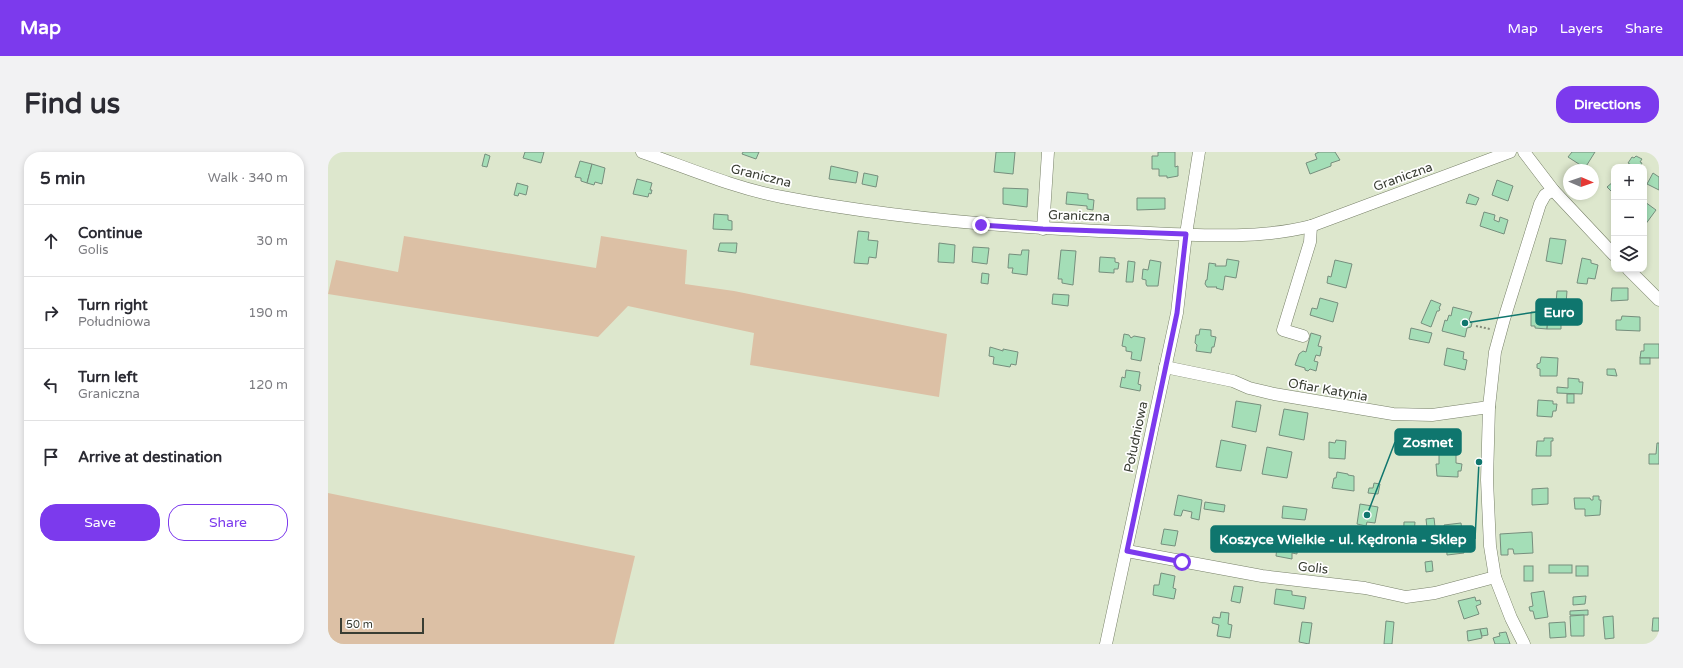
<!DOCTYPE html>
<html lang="en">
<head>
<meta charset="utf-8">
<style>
	body { margin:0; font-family:"Varela Round",sans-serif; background:#f2f2f3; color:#2b2b33 }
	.controls { position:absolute; right:12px; top:12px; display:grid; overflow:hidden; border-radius:8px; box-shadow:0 2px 6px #0003 }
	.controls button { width:36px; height:36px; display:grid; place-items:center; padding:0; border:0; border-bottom:1px solid #e1e1e2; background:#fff; color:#2b2b33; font:20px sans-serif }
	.compass { position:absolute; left:1235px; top:12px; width:36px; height:36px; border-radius:50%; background:#fff; box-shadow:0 2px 6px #0003; rotate:92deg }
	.scale { position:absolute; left:12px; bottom:10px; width:84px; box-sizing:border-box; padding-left:4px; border:2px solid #393d33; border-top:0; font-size:11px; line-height:14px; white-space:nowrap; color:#393d33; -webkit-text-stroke:3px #fff; paint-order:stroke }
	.stop { position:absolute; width:12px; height:12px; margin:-9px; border:3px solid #7c3aed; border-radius:50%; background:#fff }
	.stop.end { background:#7c3aed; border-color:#fff; box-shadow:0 1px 4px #0008 }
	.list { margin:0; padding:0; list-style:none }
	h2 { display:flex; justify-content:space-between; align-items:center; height:52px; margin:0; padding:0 16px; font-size:17px }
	h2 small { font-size:13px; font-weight:400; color:#7c7c81 }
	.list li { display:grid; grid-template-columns:26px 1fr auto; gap:12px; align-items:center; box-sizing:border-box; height:72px; padding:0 16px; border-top:1px solid #e1e1e2 }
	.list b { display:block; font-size:15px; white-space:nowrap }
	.list p { margin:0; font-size:13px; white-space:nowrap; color:#7c7c81 }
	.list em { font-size:13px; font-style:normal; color:#7c7c81 }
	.actions { display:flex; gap:8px; padding:12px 16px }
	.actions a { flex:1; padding:9px 0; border:1px solid #7c3aed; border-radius:16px; text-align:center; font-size:14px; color:#7c3aed }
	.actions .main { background:#7c3aed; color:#fff }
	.icon { flex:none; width:22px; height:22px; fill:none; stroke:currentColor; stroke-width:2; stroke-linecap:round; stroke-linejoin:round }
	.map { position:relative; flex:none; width:1331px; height:492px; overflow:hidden; border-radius:16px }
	header { display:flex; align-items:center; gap:24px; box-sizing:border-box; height:56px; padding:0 20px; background:#7c3aed; color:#fff }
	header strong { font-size:19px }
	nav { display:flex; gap:22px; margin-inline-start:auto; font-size:14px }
	.intro { display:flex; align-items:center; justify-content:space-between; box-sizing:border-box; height:96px; padding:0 24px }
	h1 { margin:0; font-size:28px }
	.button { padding:10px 18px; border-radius:16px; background:#7c3aed; color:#fff; font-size:14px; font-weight:700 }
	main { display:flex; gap:24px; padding:0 24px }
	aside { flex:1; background:#fff; border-radius:16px; box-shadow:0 2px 6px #0003 }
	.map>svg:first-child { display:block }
	.green { fill:#dcc0a5 }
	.building { fill:#a4deb7; stroke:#768e7d }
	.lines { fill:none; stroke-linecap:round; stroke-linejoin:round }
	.minor-casing { stroke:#788169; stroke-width:13 }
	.path { stroke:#858b7a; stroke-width:2; stroke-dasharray:2 2; stroke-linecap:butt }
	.minor { stroke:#fff; stroke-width:12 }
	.route { stroke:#7c3aed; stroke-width:5 }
	.labels { text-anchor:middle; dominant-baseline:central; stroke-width:3.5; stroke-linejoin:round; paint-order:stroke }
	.street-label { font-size:13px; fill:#393d33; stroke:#fff }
	.leader { fill:none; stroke:#0f766e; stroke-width:1.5 }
	.callout-dot { fill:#0f766e; stroke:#fff; stroke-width:1.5 }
	.callout { fill:#0f766e; stroke:#0f766e; stroke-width:1.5 }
	.callout-label { font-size:14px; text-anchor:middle; font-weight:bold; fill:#fff }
</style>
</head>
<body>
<header>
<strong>Map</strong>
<nav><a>Map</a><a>Layers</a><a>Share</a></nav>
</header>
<div class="intro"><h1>Find us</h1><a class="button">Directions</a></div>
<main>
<aside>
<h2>5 min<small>Walk · 340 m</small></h2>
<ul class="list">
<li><svg class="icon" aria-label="ahead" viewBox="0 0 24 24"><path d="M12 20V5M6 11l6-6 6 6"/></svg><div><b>Continue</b><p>Golis</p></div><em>30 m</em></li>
<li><svg class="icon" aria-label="right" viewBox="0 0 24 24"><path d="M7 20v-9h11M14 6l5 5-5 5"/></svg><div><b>Turn right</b><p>Południowa</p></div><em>190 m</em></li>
<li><svg class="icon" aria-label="left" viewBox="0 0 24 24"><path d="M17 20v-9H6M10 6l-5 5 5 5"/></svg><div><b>Turn left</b><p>Graniczna</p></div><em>120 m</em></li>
<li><svg class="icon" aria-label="arrive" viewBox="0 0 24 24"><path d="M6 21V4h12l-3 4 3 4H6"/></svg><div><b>Arrive at destination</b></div></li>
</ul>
<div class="actions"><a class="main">Save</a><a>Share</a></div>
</aside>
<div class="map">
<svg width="1331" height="492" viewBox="0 0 1331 492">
	<rect width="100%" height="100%" fill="#dde7cd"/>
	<g class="green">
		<polygon points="76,84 268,116 273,84 359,98 357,132 406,139 619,182 611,245 422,213 426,181 300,154 270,185 0,142 8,108 70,120"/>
		<polygon points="0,341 307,404 286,492 0,492"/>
	</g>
	<g class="building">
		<polygon points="197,0 216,0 213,11 195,6"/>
		<polygon points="415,0 431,0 428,7 414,2"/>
		<polygon points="668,0 687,0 685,22 666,20"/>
		<polygon points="830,0 847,0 847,15 850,14 850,24 839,26 839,24 831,24 831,17 824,17 824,4 830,4"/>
		<polygon points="991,0 1007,0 1012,8 1003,11 1003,14 982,22 978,11 989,7 987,2"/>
		<polygon points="1244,0 1267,0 1257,16 1240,5"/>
		<polygon points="157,2 162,4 159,15 154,14"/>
		<polygon points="1308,4 1314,7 1312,10 1314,11 1312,15 1307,15 1300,11 1304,5 1306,6"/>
		<polygon points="252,9 264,12 259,31 253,29 253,26 247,25"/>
		<polygon points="264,12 277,16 274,32 267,30 266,33 259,31"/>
		<polygon points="503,14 530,20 528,31 501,27"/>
		<polygon points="536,21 550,24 548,35 534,32"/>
		<polygon points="1325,21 1331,25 1331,38 1319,32"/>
		<polygon points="309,27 324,31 322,38 324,38 323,42 321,41 320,45 305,42"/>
		<polygon points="1169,28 1185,34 1180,49 1164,43"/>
		<polygon points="1286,29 1286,42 1279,35"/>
		<polygon points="189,31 200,34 198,43 191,41 190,44 186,43"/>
		<polygon points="675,36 700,37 699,55 675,52"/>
		<polygon points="739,40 760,42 760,47 766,48 765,58 759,57 759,54 738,52"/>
		<polygon points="1141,42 1151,46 1148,53 1138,51"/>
		<polygon points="809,46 837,46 837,57 809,58"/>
		<polygon points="1317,50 1328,58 1317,73 1316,72"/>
		<polygon points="1156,60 1167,63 1166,68 1171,70 1172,65 1180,68 1176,82 1152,74"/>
		<polygon points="386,62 400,63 400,68 404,69 404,78 385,77"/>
		<polygon points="530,79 541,80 540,88 550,89 548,106 541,105 540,112 526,111"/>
		<polygon points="1222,86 1238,88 1234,112 1218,109"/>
		<polygon points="392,91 409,91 408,101 390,99"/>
		<polygon points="611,91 627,93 626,111 610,110"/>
		<polygon points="645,95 661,96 659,112 644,110"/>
		<polygon points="694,98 701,98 699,123 684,121 685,116 680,116 681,102 693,103"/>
		<polygon points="733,98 748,99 745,133 734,131 734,127 730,127"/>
		<polygon points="772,105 787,106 787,110 791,111 790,117 786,117 786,121 771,120"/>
		<polygon points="1254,106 1263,108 1263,111 1270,113 1267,127 1260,126 1259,132 1249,131"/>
		<polygon points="899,107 911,109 908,126 897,124 895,138 888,136 889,135 879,135 877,132 878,128 879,128 881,111 888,112 887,114 898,114"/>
		<polygon points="822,108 833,110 830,134 819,134 818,132 818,128 814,127 815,117 820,118"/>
		<polygon points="1007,108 1024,112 1018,136 999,131 1000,124 1003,125"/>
		<polygon points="800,109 807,110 805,130 798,130"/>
		<polygon points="654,121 661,122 660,132 653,131"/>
		<polygon points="1284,136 1300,136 1300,148 1283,149"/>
		<polygon points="1229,139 1239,139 1238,152 1228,151"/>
		<polygon points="725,142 741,143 740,154 724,152"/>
		<polygon points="992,146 1010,151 1005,170 982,163 984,156 989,157"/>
		<polygon points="1103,148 1113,152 1111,156 1112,157 1111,159 1109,159 1103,175 1093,171"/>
		<polygon points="1125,155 1144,160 1141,168 1144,171 1143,175 1139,176 1137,185 1114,179 1117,168 1119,169 1121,163 1123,164"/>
		<polygon points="1203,160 1212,160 1212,162 1220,163 1219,177 1207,176 1207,174 1203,174"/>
		<polygon points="1294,164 1312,165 1312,179 1288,178 1288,168 1293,168"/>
		<polygon points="1220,166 1233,167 1233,177 1219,177"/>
		<polygon points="1083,176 1104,181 1101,191 1081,187"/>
		<polygon points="872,177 883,178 883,184 888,185 886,195 884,195 883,201 868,199 869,193 867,191 868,183 871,183"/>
		<polygon points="983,181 993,184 990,194 994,195 992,204 988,203 986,209 990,210 988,219 982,217 980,219 977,218 977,216 967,213 971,202 975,199 978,200"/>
		<polygon points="796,182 801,183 803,186 806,184 817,186 813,209 803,207 804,200 798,199 798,195 794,194"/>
		<polygon points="1316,192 1331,192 1331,206 1312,206 1313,199 1316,199"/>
		<polygon points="662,195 672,198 675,199 675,197 690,200 688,213 683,212 682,215 665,212 666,205 661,204"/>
		<polygon points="1119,196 1136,200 1135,207 1139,208 1137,218 1116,213"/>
		<polygon points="1213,205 1230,206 1229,224 1212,224 1212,217 1209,216 1209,212 1212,211"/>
		<rect x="1312" y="206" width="10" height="6"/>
		<polygon points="1279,217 1287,217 1289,224 1279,223"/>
		<polygon points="798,218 812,220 810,232 813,233 812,239 792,235 794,225 797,226"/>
		<polygon points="1240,226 1251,227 1251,230 1255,230 1254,242 1229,241 1229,235 1240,236"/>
		<rect x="1239" y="242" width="7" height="9"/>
		<polygon points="1210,248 1225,249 1225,252 1229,252 1228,259 1225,259 1224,265 1209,264"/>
		<polygon points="908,249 933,253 928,280 904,275"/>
		<polygon points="956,257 980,261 976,288 951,283"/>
		<polygon points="1216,286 1225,286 1225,289 1223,289 1223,304 1208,304 1209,289 1216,289"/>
		<polygon points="893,288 918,293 913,319 888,315"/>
		<polygon points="1008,288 1018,289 1017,307 1001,306 1001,290 1007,291"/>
		<polygon points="1329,291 1331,291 1331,312 1321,312 1321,302 1328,302"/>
		<polygon points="939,295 964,300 959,326 934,322"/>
		<polygon points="1111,302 1128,302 1128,311 1134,312 1133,319 1130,319 1130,325 1109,324 1108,312 1111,312"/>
		<polygon points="1009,320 1020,322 1020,323 1026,324 1026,339 1004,336 1006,326 1008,326"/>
		<polygon points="1046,331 1052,332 1050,342 1040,341 1041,336 1045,336"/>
		<polygon points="1220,336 1220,352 1204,353 1204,337"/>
		<polygon points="850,343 874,348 871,368 863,366 864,360 855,358 853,364 846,363"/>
		<polygon points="1265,344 1271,344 1271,348 1273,348 1272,363 1257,364 1257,357 1247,357 1246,346 1262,346 1263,348 1265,348"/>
		<polygon points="877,350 897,353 896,360 876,357"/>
		<polygon points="1032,352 1050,355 1047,371 1039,370 1038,374 1029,372"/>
		<polygon points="955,354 979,357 977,368 954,366"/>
		<polygon points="1106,366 1107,375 1099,376 1098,367"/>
		<polygon points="1076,370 1087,370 1085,395 1075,395"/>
		<polygon points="1133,371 1135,386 1118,388 1116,373"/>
		<polygon points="836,377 850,379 847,394 833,392"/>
		<polygon points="1204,380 1205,401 1186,402 1185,397 1180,397 1180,403 1173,403 1172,382"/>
		<polygon points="950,385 967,388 965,396 969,396 969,402 964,401 964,407 948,404"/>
		<polygon points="1135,386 1136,401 1119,403 1118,388"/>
		<polygon points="1104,409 1105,419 1098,420 1097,410"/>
		<rect x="1221" y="413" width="23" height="8"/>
		<rect x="1196" y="414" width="9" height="15"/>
		<rect x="1248" y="414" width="12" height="10"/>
		<polygon points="833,421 847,424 845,436 848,437 846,447 825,443 826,433 831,433"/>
		<polygon points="906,434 915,435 912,451 903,449"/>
		<polygon points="948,437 964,439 964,443 978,445 976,457 946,452"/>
		<polygon points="1216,439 1220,465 1207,467 1205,459 1202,459 1201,455 1205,454 1203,441"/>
		<polygon points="1258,444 1257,452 1245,453 1245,445"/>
		<polygon points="1147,445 1148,449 1152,448 1153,452 1148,454 1151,462 1136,467 1130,449"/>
		<polygon points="1260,458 1260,463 1242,463 1242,459"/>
		<polygon points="893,460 901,461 900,472 904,473 902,486 889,484 891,473 884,471 885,465 892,466"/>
		<polygon points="1242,464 1256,463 1256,484 1243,484"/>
		<polygon points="1285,464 1286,486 1277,487 1275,465"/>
		<polygon points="1325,466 1331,466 1331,479 1324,479"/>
		<polygon points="1058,469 1066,470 1064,492 1056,492"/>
		<polygon points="974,470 984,471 981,492 971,490"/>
		<polygon points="1237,470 1238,485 1222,486 1221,471"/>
		<polygon points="1159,476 1160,483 1154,484 1152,477"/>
		<polygon points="1152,477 1154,486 1140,489 1139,479"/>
		<polygon points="1178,480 1182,492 1167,492 1165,486 1172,484 1171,481"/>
	</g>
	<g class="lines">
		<g class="minor-casing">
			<g id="minor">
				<path d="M314 0C360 16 406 36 454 45 568 67 684 76 800 80 859 82 925 89 983 74L1182 0"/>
				<polyline points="1196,0 1225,38 1286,103"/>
				<polyline points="715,77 720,0"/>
				<polyline points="1300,117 1331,148"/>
				<polyline points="975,184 955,178 982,90 983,74"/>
				<polyline points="837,215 905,229 921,236 946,242 1065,262 1104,263 1161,255"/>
				<polyline points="799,399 934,424 1037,436 1078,445 1107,441 1167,425"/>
				<polyline points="778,492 849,161 858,82 871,0"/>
				<polyline points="1196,492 1183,466 1167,425 1162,394 1159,328 1161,255 1167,200 1176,167 1212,52 1217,43 1225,38"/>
			</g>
		</g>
		<polyline class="path" points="1148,174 1162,177"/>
		<use href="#minor" class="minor"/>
	</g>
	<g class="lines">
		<polyline class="route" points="653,73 715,77 858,82 849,161 799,399 854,410"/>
	</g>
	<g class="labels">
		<g class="street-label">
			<text transform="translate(433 24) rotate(14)">Graniczna</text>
			<text transform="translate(1075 25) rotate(-20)">Graniczna</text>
			<text transform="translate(751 64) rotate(2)">Graniczna</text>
			<text transform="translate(1000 238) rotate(10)">Ofiar Katynia</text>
			<text transform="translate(808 285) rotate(-78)">Południowa</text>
			<text transform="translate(985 416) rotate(6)">Golis</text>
		</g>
	</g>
	<path class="leader" d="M1137 171L1208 160M1039 363L1067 290M1151 310L1147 387"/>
	<g class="callout-dot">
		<circle cx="1137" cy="171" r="4"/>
		<circle cx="1039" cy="363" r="4"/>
		<circle cx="1151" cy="310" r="4"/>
	</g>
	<g class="callout">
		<rect x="1208" y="147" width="46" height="26" rx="4"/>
		<rect x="1067" y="277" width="66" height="26" rx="4"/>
		<rect x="883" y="374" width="264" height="26" rx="4"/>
	</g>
	<g class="callout-label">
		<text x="1231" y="165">Euro</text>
		<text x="1100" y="295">Zosmet</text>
		<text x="1015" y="392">Koszyce Wielkie - ul. Kędronia - Sklep</text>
	</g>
</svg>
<div class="controls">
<button>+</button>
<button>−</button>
<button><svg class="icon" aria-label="layers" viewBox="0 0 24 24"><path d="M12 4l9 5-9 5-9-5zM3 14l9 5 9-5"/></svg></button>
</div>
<svg class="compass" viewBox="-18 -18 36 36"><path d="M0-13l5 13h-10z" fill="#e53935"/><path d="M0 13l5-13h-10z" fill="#7c7c81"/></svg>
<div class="scale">50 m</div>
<div class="stop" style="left:854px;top:410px"></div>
<div class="stop end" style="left:653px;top:73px"></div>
</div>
</main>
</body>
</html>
